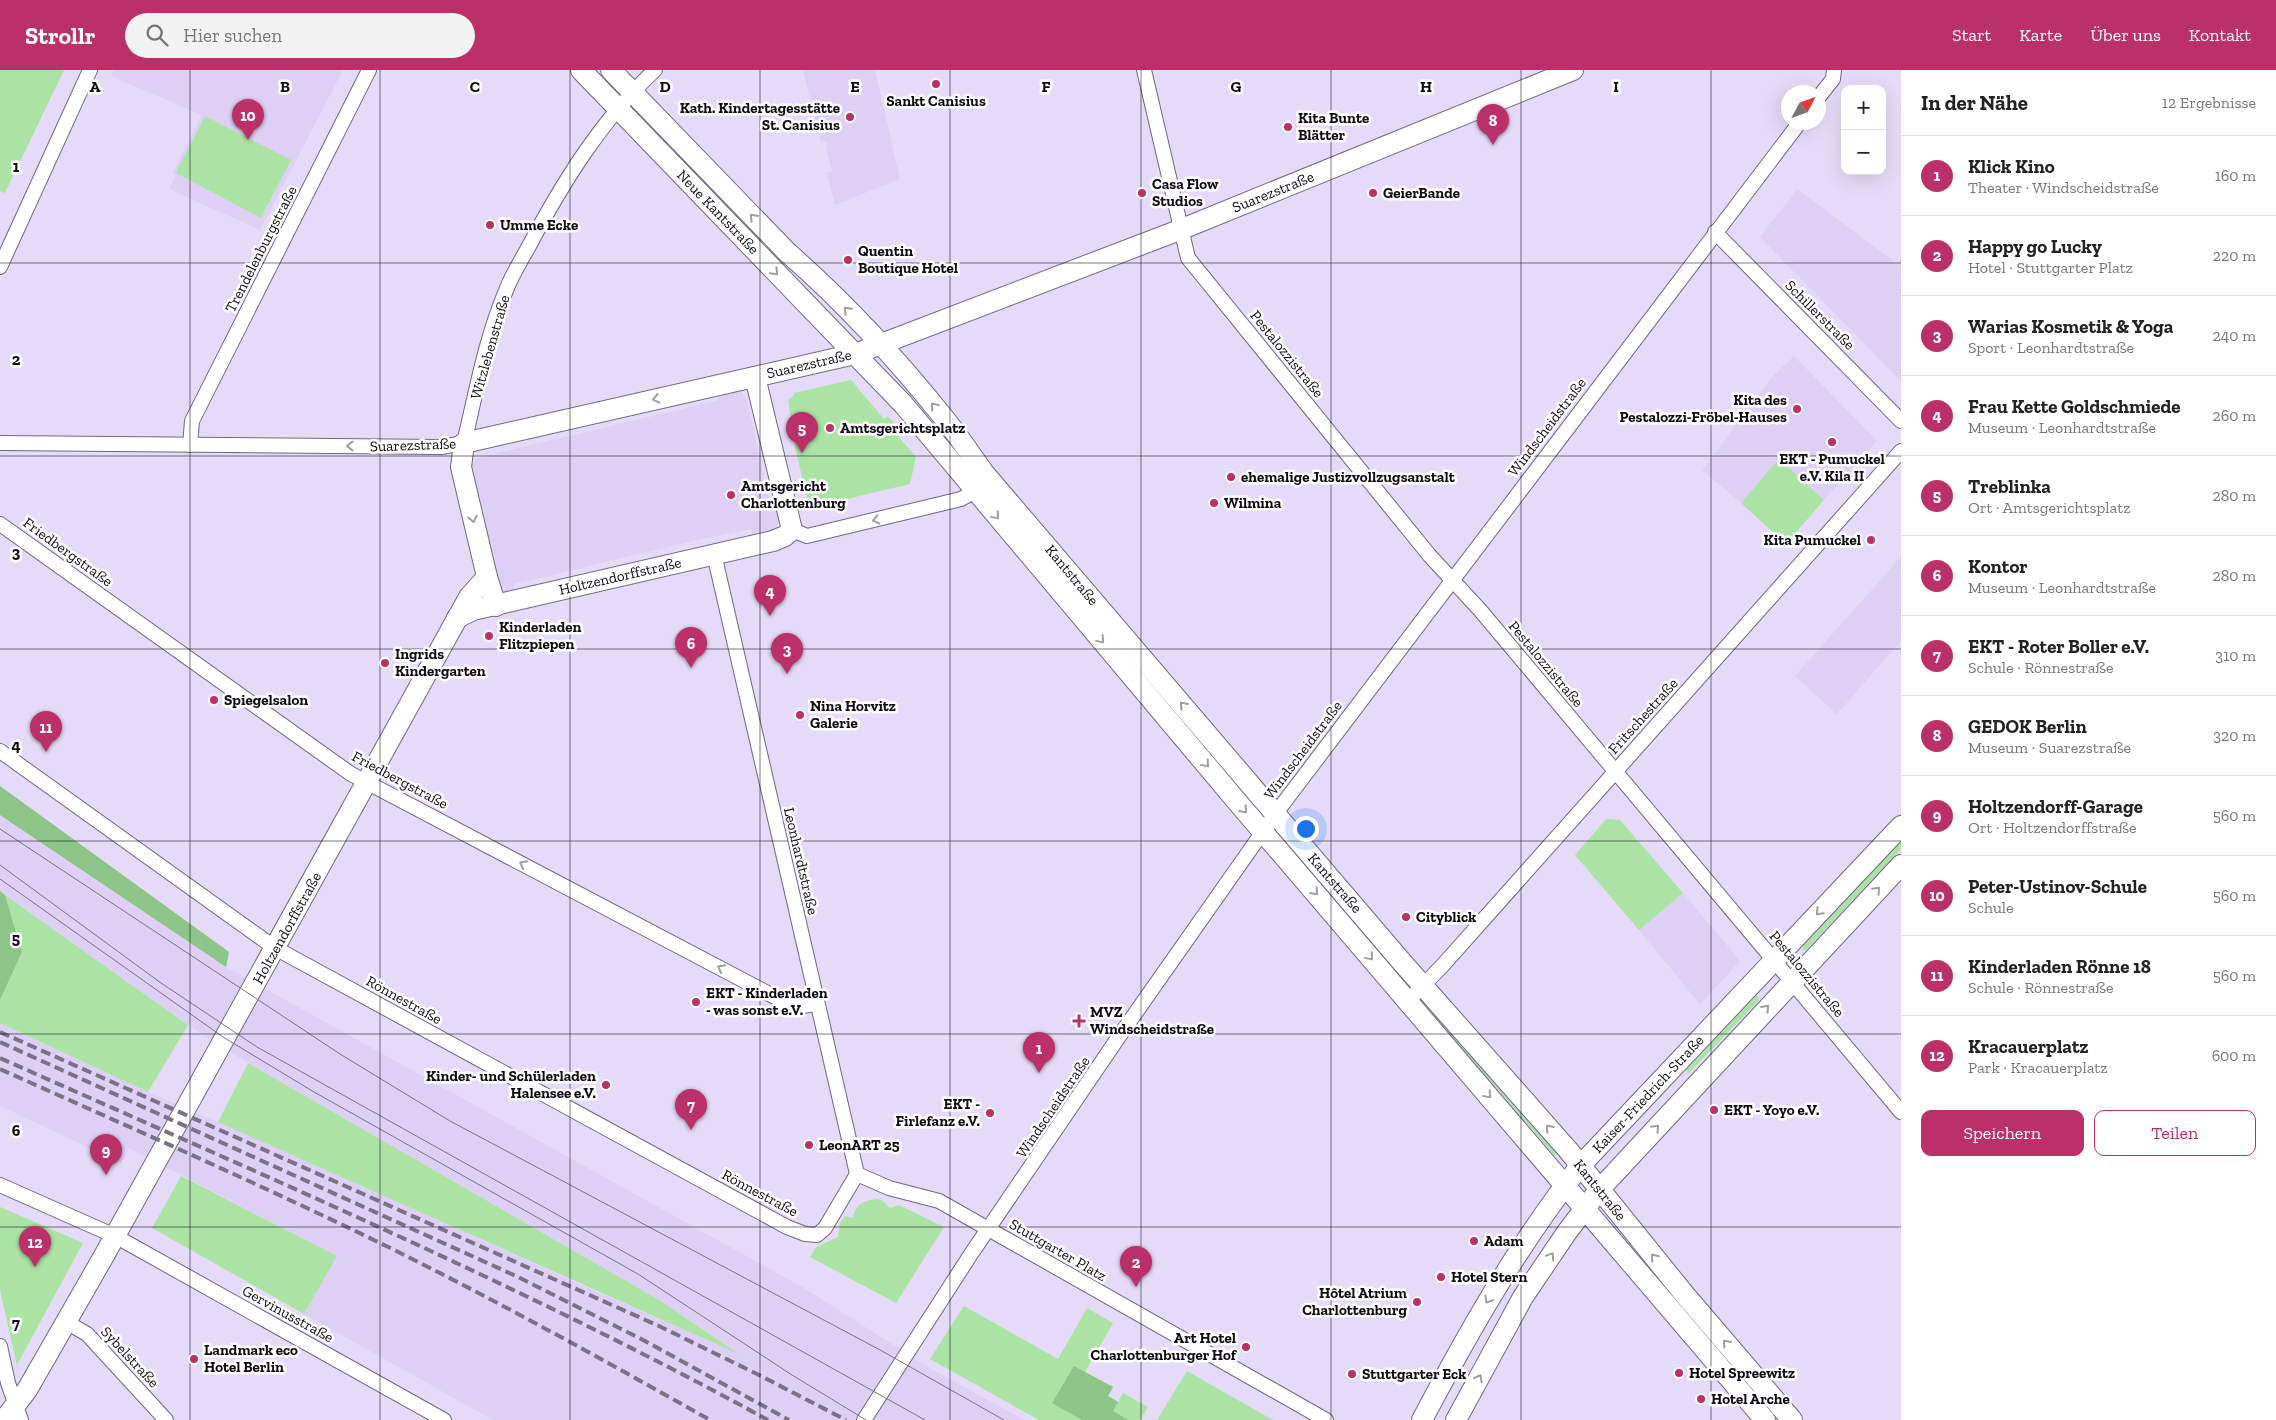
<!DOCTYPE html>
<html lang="de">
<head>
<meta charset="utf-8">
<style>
	body { margin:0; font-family:"Zilla Slab",serif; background:#f2f2f2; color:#222 }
	.controls { position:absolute; right:15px; top:15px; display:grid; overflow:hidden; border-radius:10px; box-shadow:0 5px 20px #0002 }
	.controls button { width:45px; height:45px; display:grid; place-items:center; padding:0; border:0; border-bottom:1px solid #e0e0e0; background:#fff; color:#222; font:25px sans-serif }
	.compass { position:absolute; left:1781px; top:15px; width:45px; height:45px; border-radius:50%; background:#fff; box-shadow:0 5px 20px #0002; rotate:49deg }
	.you { position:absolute; left:1305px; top:758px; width:18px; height:18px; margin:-12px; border:4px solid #fff; border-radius:50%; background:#1a73e8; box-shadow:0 0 0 8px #1a73e833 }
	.badge { display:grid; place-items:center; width:32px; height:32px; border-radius:50%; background:#bb3068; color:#fff; font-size:16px; font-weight:700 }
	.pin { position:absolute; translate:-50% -41px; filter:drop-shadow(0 1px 2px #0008) }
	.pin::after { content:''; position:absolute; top:26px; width:18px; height:15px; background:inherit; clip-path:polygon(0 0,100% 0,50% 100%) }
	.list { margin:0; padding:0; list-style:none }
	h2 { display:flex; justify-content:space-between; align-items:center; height:65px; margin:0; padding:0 20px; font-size:21px }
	h2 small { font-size:16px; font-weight:400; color:#767676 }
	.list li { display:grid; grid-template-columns:32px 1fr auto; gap:15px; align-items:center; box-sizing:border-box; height:80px; padding:0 20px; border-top:1px solid #e0e0e0 }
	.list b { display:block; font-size:19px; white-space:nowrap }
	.list p { margin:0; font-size:16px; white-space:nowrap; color:#767676 }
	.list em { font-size:16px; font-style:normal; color:#767676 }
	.actions { display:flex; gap:10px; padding:15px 20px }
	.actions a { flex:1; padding:11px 0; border:1px solid #bb3068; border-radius:10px; text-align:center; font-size:18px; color:#bb3068 }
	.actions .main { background:#bb3068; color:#fff }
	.icon { flex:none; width:28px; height:28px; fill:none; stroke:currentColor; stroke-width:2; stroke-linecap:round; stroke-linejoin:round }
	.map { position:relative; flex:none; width:1901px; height:1350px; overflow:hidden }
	header { display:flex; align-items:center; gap:30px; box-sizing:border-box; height:70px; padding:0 25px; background:#bb3068; color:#fff }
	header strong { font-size:24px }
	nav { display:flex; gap:28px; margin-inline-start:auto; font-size:18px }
	.search { width:350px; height:45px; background:#f2f2f2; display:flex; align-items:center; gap:12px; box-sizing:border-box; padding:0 18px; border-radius:28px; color:#767676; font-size:19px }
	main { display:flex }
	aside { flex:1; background:#fff }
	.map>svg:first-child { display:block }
	.built { fill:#ddd0f4 }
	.green { fill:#abe3a4 }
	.forest { fill:#8dc487 }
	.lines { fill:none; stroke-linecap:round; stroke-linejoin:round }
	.street-casing { stroke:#706781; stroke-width:16 }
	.secondary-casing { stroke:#706781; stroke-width:22 }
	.street { stroke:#fff; stroke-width:14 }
	.secondary { stroke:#fff; stroke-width:20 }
	.tram { stroke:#797286; stroke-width:1 }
	.rail { stroke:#797286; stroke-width:4; stroke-dasharray:10 5; stroke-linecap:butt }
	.oneway { stroke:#9f9da1 }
	.grid { fill:none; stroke:#0f0b15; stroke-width:1; stroke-opacity:0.55 }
	.poi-dot { fill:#bb3068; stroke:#fff; stroke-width:2 }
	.labels { text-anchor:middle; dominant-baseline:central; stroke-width:5; stroke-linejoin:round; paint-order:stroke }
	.poi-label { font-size:15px; font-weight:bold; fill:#0f0b15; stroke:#fff; text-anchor:start }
	.street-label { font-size:15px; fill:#0f0b15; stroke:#fff }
	.grid-label { font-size:16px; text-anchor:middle; font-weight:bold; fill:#0f0b15; stroke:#fff; stroke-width:5; stroke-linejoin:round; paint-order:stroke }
</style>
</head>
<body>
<header>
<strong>Strollr</strong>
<div class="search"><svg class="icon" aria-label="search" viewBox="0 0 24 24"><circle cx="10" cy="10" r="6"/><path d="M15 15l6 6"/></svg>Hier suchen</div>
<nav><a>Start</a><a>Karte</a><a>Über uns</a><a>Kontakt</a></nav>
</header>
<main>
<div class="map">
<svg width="1901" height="1350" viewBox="0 0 1901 1350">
	<rect width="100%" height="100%" fill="#e5dbf8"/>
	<g class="built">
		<polygon points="114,0 343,0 260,160 169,119 176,105 173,103 202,45 111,6"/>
		<polygon points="803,0 875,0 900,109 835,135 827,102 832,101 826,77 828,74 823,70 821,73"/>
		<polygon points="1797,119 1897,194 1901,190 1901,311 1760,167"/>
		<polygon points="1794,286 1877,371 1824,430 1779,390 1741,433 1702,400 1772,307"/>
		<polygon points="726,319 739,319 747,330 771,439 777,438 779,445 777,455 774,460 754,469 751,459 706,468 514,514 511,525 499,523 470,397 477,388 716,331"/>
		<polygon points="1901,487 1901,571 1837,644 1795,606"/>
		<polygon points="0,745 226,897 804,1218 928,1297 1025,1350 493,1350 304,1244 337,1186 129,1078 121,1093 0,1036 0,953 148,1022 347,1108 574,1212 736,1282 659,1230 248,993 188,955 0,821"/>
		<polygon points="1683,823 1740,891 1700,934 1639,860"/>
	</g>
	<g class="green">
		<polygon points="0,0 64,0 5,123 0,121"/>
		<polygon points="205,46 291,90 261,148 176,103"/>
		<polygon points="851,310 884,349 888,346 895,354 891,358 916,387 910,414 809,438 789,350 791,349 788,330 794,325 794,323"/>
		<polygon points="1779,389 1824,430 1786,474 1741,433"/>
		<polygon points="1606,749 1620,750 1683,823 1639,860 1575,785"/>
		<polygon points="1901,771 1901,779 1805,881 1802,877 1803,875"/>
		<polygon points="1297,779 1402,903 1397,907 1292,784"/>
		<polygon points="5,825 188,955 148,1022 0,953 0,930 22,882"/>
		<polygon points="1757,925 1759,930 1688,1004 1686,1000"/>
		<polygon points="1437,943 1558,1080 1554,1085 1490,1010 1472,995 1432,949"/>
		<polygon points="248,993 659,1230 739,1284 218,1052"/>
		<polygon points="181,1106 337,1186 304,1244 152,1158"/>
		<path d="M877 1129 882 1130 890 1138 899 1135 944 1157 896 1233 810 1187 816 1177 838 1167 840 1153 845 1146 853 1148C855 1134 865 1130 877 1129Z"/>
		<polygon points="0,1137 83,1173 17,1295 0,1220"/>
		<polygon points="964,1236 1058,1289 1087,1238 1113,1253 1085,1302 1113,1317 1108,1326 1118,1332 1123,1323 1148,1337 1140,1350 1039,1350 930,1289"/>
		<polygon points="1187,1301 1273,1350 1157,1350"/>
	</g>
	<g class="forest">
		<polygon points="0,716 229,882 226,897 0,745"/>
		<polygon points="0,821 5,825 22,882 0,930"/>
		<polygon points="1074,1296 1113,1317 1108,1326 1118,1332 1113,1341 1128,1350 1082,1350 1052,1333"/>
	</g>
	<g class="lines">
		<g class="street-casing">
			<g id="street">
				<polyline points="1144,0 1188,188 1430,486 1480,540 1901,1042"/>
				<polyline points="1818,28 1833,9 1834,0"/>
				<polyline points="1715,162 1901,351"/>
				<polyline points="0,197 90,0"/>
				<path d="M0 373 441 377 464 373C476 323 485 271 505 223 511 206 521 191 529 176 563 112 602 49 655 0"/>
				<polyline points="190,375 192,351 369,0"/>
				<polyline points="0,454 351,704 794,937 817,934"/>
				<polyline points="792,460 807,466 961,429 975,421"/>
				<polyline points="714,484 857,1104"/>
				<polyline points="0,681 275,878 787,1157 805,1164 817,1165 825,1158 857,1104 889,1118 939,1131 1326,1350"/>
				<polyline points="1408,931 1443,895 1901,381"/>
				<polyline points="0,1115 115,1166 444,1350"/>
				<polyline points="66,1252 87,1264 166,1350"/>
				<polyline points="0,1276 8,1313 21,1350"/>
				<polyline points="864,1350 971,1184 1120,965 1276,743 1800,52"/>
			</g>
		</g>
		<g class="secondary-casing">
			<g id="secondary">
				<polyline points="581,0 903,334 1234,728 1765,1350"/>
				<path d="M611 0 787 182C844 232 896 288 944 348 958 365 971 385 984 403L1401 891 1568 1080 1685 1225 1792 1350"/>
				<polyline points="496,536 487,507 461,397 464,373 855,284 1182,159 1573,0"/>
				<polyline points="457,548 473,540 773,471 785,466 792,460 755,307"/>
				<polyline points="4,1350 27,1320 105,1184 469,527 487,507"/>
				<path d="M1422 1350C1469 1261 1518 1175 1580 1096L1901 756"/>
				<polyline points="1456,1350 1523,1227 1567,1162 1599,1120 1901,795"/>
			</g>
		</g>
		<use href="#street" class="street"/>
		<use href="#secondary" class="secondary"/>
		<g class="tram">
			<polyline points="0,759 340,984 450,1051 882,1281 1004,1350"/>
			<polyline points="0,795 161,913 257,977 925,1350"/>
			<polyline points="0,809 223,967 314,1022 638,1204 792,1305 866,1350"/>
		</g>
		<g class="rail">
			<polyline points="0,962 659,1256 759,1305 846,1350"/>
			<polyline points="0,972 516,1206 645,1271 789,1350"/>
			<path d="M0 988C258 1103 520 1214 768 1350"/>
			<path d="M0 999C127 1056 255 1112 380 1173 492 1228 602 1289 710 1350"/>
		</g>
	</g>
	<defs><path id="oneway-chevron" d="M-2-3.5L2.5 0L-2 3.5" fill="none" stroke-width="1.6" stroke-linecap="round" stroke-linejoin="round" transform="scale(1.25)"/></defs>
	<g class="oneway">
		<use href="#oneway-chevron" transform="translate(753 147) rotate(-134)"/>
		<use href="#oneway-chevron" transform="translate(775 202) rotate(46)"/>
		<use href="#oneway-chevron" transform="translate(847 240) rotate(-134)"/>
		<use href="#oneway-chevron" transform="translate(656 329) rotate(167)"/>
		<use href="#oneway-chevron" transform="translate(934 336) rotate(-130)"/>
		<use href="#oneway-chevron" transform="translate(350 376) rotate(-180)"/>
		<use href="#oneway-chevron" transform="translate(996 446) rotate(50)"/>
		<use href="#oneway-chevron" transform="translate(473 449) rotate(77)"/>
		<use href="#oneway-chevron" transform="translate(876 450) rotate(167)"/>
		<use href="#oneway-chevron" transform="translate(1101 570) rotate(50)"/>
		<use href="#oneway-chevron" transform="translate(1183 635) rotate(-131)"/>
		<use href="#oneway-chevron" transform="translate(1206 694) rotate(50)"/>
		<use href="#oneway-chevron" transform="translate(1244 740) rotate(49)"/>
		<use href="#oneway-chevron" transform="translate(523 794) rotate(-152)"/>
		<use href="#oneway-chevron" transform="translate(1877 820) rotate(-47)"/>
		<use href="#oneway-chevron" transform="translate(1315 822) rotate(49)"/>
		<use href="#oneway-chevron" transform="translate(1819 842) rotate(133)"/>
		<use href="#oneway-chevron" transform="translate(1370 887) rotate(50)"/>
		<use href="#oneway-chevron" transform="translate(721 898) rotate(-152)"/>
		<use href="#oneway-chevron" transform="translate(1766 938) rotate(-48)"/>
		<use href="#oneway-chevron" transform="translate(1488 1025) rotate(50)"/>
		<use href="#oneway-chevron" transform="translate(1549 1058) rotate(-131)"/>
		<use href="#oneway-chevron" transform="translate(1656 1058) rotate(-47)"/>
		<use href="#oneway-chevron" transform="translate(1551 1186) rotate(-56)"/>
		<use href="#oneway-chevron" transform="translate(1654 1187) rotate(-129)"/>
		<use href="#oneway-chevron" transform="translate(1488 1230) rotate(121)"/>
		<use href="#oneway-chevron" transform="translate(1726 1273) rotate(-131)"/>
		<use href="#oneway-chevron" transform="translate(1479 1308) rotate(-62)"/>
	</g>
	<path class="grid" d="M190 0V1350M380 0V1350M570 0V1350M760 0V1350M950 0V1350M1141 0V1350M1331 0V1350M1521 0V1350M1711 0V1350M0 193H1901M0 386H1901M0 579H1901M0 771H1901M0 964H1901M0 1157H1901"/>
	<g class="poi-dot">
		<circle cx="936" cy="14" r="5"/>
		<circle cx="850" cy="47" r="5"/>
		<circle cx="1288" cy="57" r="5"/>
		<circle cx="1142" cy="123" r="5"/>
		<circle cx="1373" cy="123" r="5"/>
		<circle cx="490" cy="155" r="5"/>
		<circle cx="848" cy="190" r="5"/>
		<circle cx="1797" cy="339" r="5"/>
		<circle cx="830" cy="358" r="5"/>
		<circle cx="1832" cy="372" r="5"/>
		<circle cx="1231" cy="407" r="5"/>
		<circle cx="731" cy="425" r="5"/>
		<circle cx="1214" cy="433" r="5"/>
		<circle cx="1871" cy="470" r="5"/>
		<circle cx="489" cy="566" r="5"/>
		<circle cx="385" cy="593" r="5"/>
		<circle cx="214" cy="630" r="5"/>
		<circle cx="800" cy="645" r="5"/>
		<circle cx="1406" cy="847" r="5"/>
		<circle cx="696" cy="932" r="5"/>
		<path d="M1076.5 943.5h5v5h5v5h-5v5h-5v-5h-5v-5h5z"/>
		<circle cx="606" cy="1015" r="5"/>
		<circle cx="1714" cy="1040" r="5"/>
		<circle cx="990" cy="1043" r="5"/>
		<circle cx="809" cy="1075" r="5"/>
		<circle cx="1474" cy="1171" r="5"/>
		<circle cx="1441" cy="1207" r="5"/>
		<circle cx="1417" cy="1232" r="5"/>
		<circle cx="1246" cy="1277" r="5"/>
		<circle cx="194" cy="1289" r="5"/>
		<circle cx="1679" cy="1303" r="5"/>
		<circle cx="1352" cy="1304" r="5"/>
		<circle cx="1701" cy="1329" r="5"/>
	</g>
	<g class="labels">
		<g class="poi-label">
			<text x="936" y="31" text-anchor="middle">Sankt Canisius</text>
			<text x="840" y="38" text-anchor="end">Kath. Kindertagesstätte<tspan x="840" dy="17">St. Canisius</tspan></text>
			<text x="1298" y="48">Kita Bunte<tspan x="1298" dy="17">Blätter</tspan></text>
			<text x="1152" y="114">Casa Flow<tspan x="1152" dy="17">Studios</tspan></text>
			<text x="1383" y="123">GeierBande</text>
			<text x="500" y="155">Umme Ecke</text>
			<text x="858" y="181">Quentin<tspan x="858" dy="17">Boutique Hotel</tspan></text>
			<text x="1787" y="330" text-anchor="end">Kita des<tspan x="1787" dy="17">Pestalozzi-Fröbel-Hauses</tspan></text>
			<text x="840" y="358">Amtsgerichtsplatz</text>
			<text x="1832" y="389" text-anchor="middle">EKT - Pumuckel<tspan x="1832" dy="17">e.V. Kila II</tspan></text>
			<text x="1241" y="407">ehemalige Justizvollzugsanstalt</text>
			<text x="741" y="416">Amtsgericht<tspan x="741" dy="17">Charlottenburg</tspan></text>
			<text x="1224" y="433">Wilmina</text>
			<text x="1861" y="470" text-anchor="end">Kita Pumuckel</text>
			<text x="499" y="557">Kinderladen<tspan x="499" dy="17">Flitzpiepen</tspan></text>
			<text x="395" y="584">Ingrids<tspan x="395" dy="17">Kindergarten</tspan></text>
			<text x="224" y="630">Spiegelsalon</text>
			<text x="810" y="636">Nina Horvitz<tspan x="810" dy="17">Galerie</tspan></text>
			<text x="1416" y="847">Cityblick</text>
			<text x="706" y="923">EKT - Kinderladen<tspan x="706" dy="17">- was sonst e.V.</tspan></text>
			<text x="1090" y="942">MVZ<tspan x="1090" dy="17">Windscheidstraße</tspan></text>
			<text x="596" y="1006" text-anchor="end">Kinder- und Schülerladen<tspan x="596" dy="17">Halensee e.V.</tspan></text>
			<text x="980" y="1034" text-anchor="end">EKT -<tspan x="980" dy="17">Firlefanz e.V.</tspan></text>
			<text x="1724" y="1040">EKT - Yoyo e.V.</text>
			<text x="819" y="1075">LeonART 25</text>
			<text x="1484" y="1171">Adam</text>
			<text x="1451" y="1207">Hotel Stern</text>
			<text x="1407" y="1223" text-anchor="end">Hôtel Atrium<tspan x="1407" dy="17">Charlottenburg</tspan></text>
			<text x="1236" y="1268" text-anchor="end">Art Hotel<tspan x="1236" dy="17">Charlottenburger Hof</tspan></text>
			<text x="204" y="1280">Landmark eco<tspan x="204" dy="17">Hotel Berlin</tspan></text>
			<text x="1689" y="1303">Hotel Spreewitz</text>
			<text x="1362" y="1304">Stuttgarter Eck</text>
			<text x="1711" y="1329">Hotel Arche</text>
		</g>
		<g class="street-label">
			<text transform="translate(1273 122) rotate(-22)">Suarezstraße</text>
			<text transform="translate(718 142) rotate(46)">Neue Kantstraße</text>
			<text transform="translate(261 179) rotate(-63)">Trendelenburgstraße</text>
			<text transform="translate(1820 245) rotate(45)">Schillerstraße</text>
			<text transform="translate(490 277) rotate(-74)">Witzlebenstraße</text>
			<text transform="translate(1287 284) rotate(51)">Pestalozzistraße</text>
			<text transform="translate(809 294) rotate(-13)">Suarezstraße</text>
			<text transform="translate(1547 357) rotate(-53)">Windscheidstraße</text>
			<text transform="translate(413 375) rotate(-2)">Suarezstraße</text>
			<text transform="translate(68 482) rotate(36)">Friedbergstraße</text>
			<text transform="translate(1072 505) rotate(50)">Kantstraße</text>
			<text transform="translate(620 506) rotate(-13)">Holtzendorffstraße</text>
			<text transform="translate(1546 594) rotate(50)">Pestalozzistraße</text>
			<text transform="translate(1643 646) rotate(-48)">Fritschestraße</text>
			<text transform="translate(1303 680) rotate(-53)">Windscheidstraße</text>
			<text transform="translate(400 710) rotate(28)">Friedbergstraße</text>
			<text transform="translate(801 791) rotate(77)">Leonhardtstraße</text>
			<text transform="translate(1335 813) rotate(49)">Kantstraße</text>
			<text transform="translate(287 858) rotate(-61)">Holtzendorffstraße</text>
			<text transform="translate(1807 904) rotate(50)">Pestalozzistraße</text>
			<text transform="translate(404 930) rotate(29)">Rönnestraße</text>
			<text transform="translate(1648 1024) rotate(-47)">Kaiser-Friedrich-Straße</text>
			<text transform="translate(1053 1037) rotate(-56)">Windscheidstraße</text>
			<text transform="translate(1600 1120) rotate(51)">Kantstraße</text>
			<text transform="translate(760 1123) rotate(28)">Rönnestraße</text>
			<text transform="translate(1058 1180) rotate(30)">Stuttgarter Platz</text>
			<text transform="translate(288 1244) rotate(29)">Gervinusstraße</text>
			<text transform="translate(130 1287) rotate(47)">Sybelstraße</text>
		</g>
	</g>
	<g class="grid-label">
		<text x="95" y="22">A</text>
		<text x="285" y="22">B</text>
		<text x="475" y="22">C</text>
		<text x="665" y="22">D</text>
		<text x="855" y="22">E</text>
		<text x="1046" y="22">F</text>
		<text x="1236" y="22">G</text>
		<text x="1426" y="22">H</text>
		<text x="1616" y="22">I</text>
		<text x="16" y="102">1</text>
		<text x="16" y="295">2</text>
		<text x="16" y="488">3</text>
		<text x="16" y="681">4</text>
		<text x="16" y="874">5</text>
		<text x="16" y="1066">6</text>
		<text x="16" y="1259">7</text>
	</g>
</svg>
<div class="controls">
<button>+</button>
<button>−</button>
</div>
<svg class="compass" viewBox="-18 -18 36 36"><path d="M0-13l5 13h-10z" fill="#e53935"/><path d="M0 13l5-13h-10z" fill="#767676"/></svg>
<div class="you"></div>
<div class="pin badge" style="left:1039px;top:1003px">1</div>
<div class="pin badge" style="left:1136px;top:1217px">2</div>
<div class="pin badge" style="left:787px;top:604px">3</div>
<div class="pin badge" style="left:770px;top:546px">4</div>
<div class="pin badge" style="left:802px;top:383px">5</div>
<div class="pin badge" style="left:691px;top:598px">6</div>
<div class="pin badge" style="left:691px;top:1060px">7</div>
<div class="pin badge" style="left:1493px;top:75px">8</div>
<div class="pin badge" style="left:106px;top:1105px">9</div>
<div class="pin badge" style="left:248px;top:70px">10</div>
<div class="pin badge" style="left:46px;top:682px">11</div>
<div class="pin badge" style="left:35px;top:1197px">12</div>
</div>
<aside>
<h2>In der Nähe<small>12 Ergebnisse</small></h2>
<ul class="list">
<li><span class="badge">1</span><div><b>Klick Kino</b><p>Theater · Windscheidstraße</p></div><em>160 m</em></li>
<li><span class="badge">2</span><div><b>Happy go Lucky</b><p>Hotel · Stuttgarter Platz</p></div><em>220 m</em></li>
<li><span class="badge">3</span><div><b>Warias Kosmetik &amp; Yoga</b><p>Sport · Leonhardtstraße</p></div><em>240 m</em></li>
<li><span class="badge">4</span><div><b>Frau Kette Goldschmiede</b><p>Museum · Leonhardtstraße</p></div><em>260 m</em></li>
<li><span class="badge">5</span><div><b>Treblinka</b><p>Ort · Amtsgerichtsplatz</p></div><em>280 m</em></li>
<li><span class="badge">6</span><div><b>Kontor</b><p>Museum · Leonhardtstraße</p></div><em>280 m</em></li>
<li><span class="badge">7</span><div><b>EKT - Roter Boller e.V.</b><p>Schule · Rönnestraße</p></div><em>310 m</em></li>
<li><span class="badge">8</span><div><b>GEDOK Berlin</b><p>Museum · Suarezstraße</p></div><em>320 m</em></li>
<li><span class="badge">9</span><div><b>Holtzendorff-Garage</b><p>Ort · Holtzendorffstraße</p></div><em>560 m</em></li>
<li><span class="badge">10</span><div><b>Peter-Ustinov-Schule</b><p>Schule</p></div><em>560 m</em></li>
<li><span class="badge">11</span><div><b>Kinderladen Rönne 18</b><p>Schule · Rönnestraße</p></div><em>560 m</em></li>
<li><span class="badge">12</span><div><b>Kracauerplatz</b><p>Park · Kracauerplatz</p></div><em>600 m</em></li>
</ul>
<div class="actions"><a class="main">Speichern</a><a>Teilen</a></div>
</aside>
</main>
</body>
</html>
